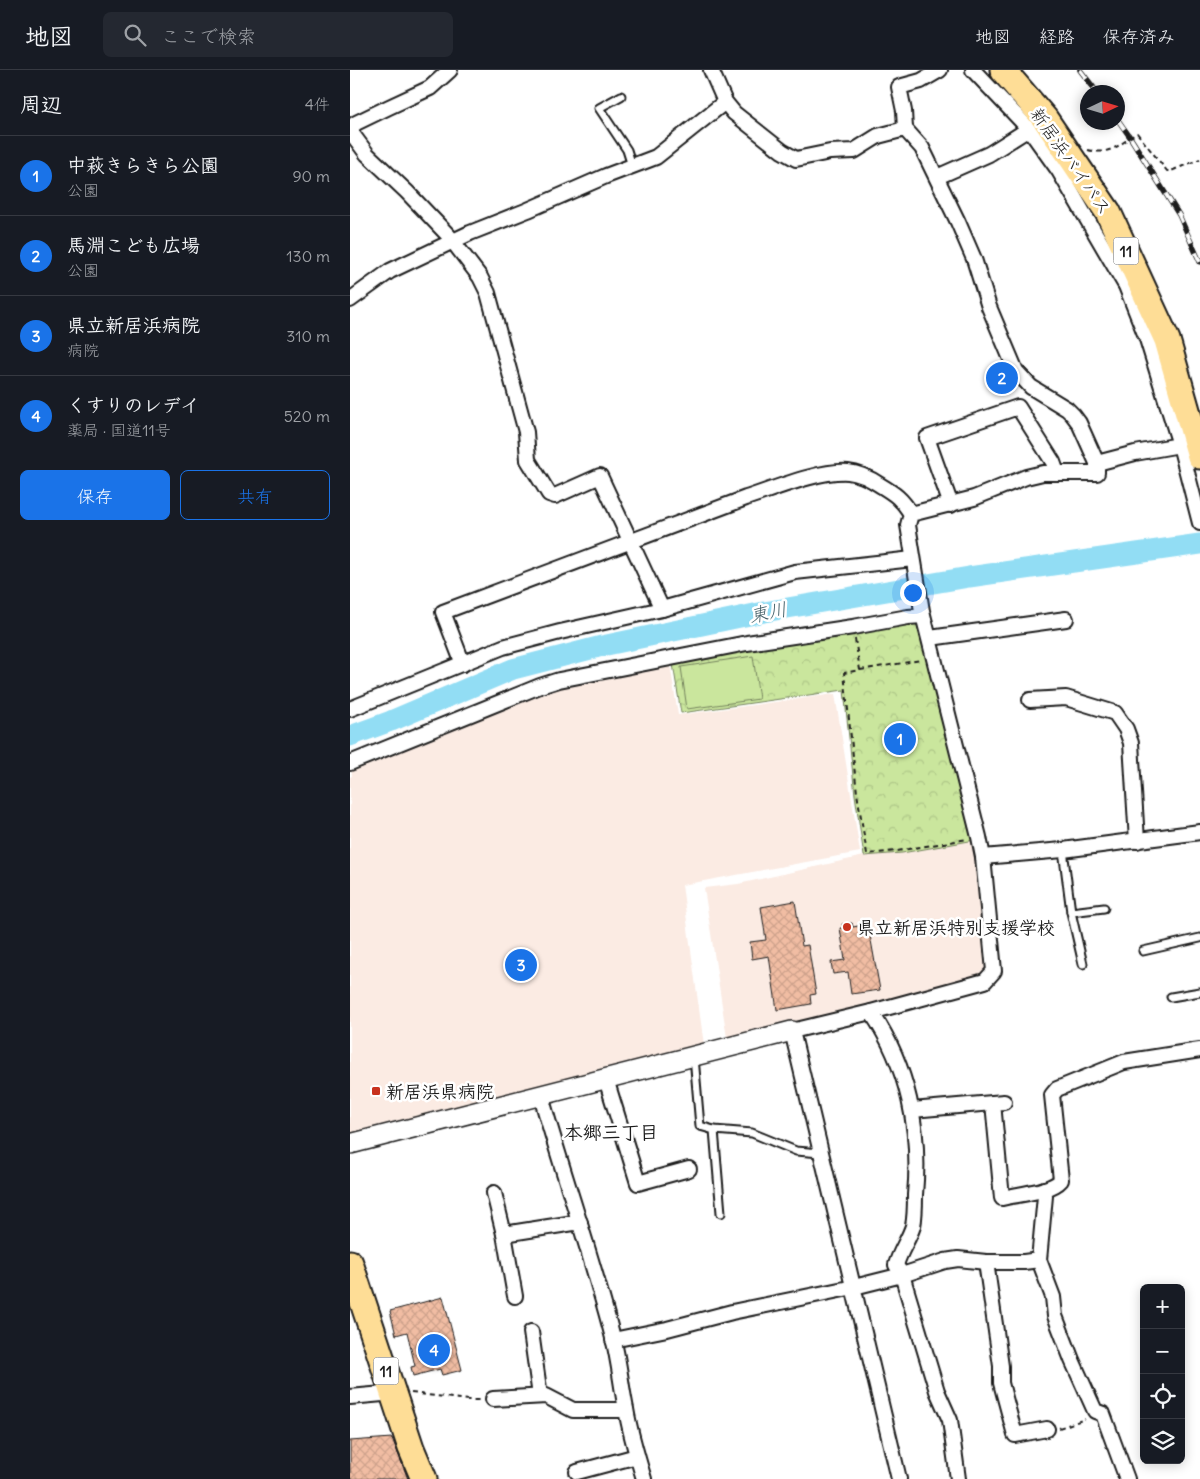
<!DOCTYPE html>
<html lang="ja">
<head>
<meta charset="utf-8">
<style>
	body { margin:0; font-family:Delius,"Klee One",sans-serif; background:#242831; color:#f1f3f6 }
	.controls { position:absolute; right:15px; bottom:15px; display:grid; overflow:hidden; border-radius:8px; box-shadow:0 2px 12px #0003 }
	.controls button { width:45px; height:45px; display:grid; place-items:center; padding:0; border:0; border-bottom:1px solid #363941; background:#171b24; color:#f1f3f6; font:25px sans-serif }
	.compass { position:absolute; left:730px; top:15px; width:45px; height:45px; border-radius:50%; background:#171b24; box-shadow:0 2px 12px #0003; rotate:86deg }
	.you { position:absolute; left:562px; top:522px; width:18px; height:18px; margin:-12px; border:4px solid #fff; border-radius:50%; background:#1a73e8; box-shadow:0 0 0 8px #1a73e833 }
	.badge { display:grid; place-items:center; width:32px; height:32px; border-radius:50%; background:#1a73e8; color:#fff; font-size:16px; font-weight:700 }
	.pin { position:absolute; translate:-50% -50%; border:2px solid #fff; box-shadow:0 1px 5px #0006 }
	.list { margin:0; padding:0; list-style:none }
	h2 { display:flex; justify-content:space-between; align-items:center; height:65px; margin:0; padding:0 20px; font-size:21px }
	h2 small { font-size:16px; font-weight:400; color:#9ea1a6 }
	.list li { display:grid; grid-template-columns:32px 1fr auto; gap:15px; align-items:center; box-sizing:border-box; height:80px; padding:0 20px; border-top:1px solid #363941 }
	.list b { display:block; font-size:19px; white-space:nowrap }
	.list p { margin:0; font-size:16px; white-space:nowrap; color:#9ea1a6 }
	.list em { font-size:16px; font-style:normal; color:#9ea1a6 }
	.actions { display:flex; gap:10px; padding:15px 20px }
	.actions a { flex:1; padding:11px 0; border:1px solid #1a73e8; border-radius:8px; text-align:center; font-size:18px; color:#1a73e8 }
	.actions .main { background:#1a73e8; color:#fff }
	.icon { flex:none; width:28px; height:28px; fill:none; stroke:currentColor; stroke-width:2; stroke-linecap:round; stroke-linejoin:round }
	.map { position:relative; flex:none; width:850px; height:1409px; overflow:hidden }
	header { display:flex; align-items:center; gap:30px; box-sizing:border-box; height:70px; padding:0 25px; background:#171b24; border-bottom:1px solid #363941 }
	header strong { font-size:24px }
	nav { display:flex; gap:28px; margin-inline-start:auto; font-size:18px }
	.search { width:350px; height:45px; background:#242831; display:flex; align-items:center; gap:12px; box-sizing:border-box; padding:0 18px; border-radius:8px; color:#9ea1a6; font-size:19px }
	main { display:flex }
	aside { flex:1; background:#171b24 }
	.map>svg:first-child { display:block }
	.built { fill:#fbebe3 }
	.forest { fill:url(#forest-crowns); stroke:#73815c }
	.pitch { fill:#cae69d; stroke:#73815c }
	.lines { fill:none; stroke-linecap:round; stroke-linejoin:round }
	.river { stroke:#92ddf4; stroke-width:21 }
	.building { fill:url(#building-cross-hatch); stroke:#1c1c1c }
	.lane-casing { stroke:#1c1c1c; stroke-width:11 }
	.street-casing { stroke:#1c1c1c; stroke-width:18 }
	.secondary-casing { stroke:#1c1c1c; stroke-width:22 }
	.highway-casing { stroke:#1c1c1c; stroke-width:29 }
	.path { stroke:#1c1c1c; stroke-width:2; stroke-dasharray:5 4; stroke-linecap:butt }
	.lane { stroke:#fff; stroke-width:7 }
	.street { stroke:#fff; stroke-width:14 }
	.secondary { stroke:#fff; stroke-width:19 }
	.highway { stroke:#fedd96; stroke-width:25 }
	.rail-casing { stroke:#1c1c1c; stroke-width:5.5 }
	.rail { stroke:#fff; stroke-width:4; stroke-dasharray:11; stroke-linecap:butt }
	.poi-dot { fill:#c8321e; stroke:#fff; stroke-width:2 }
	.labels { text-anchor:middle; dominant-baseline:central; stroke-width:5; stroke-linejoin:round; paint-order:stroke }
	.shield { fill:#fff; stroke:#606060; stroke-width:1 }
	.shield-label { font-size:16px; font-weight:bold; fill:#1c1c1c }
	.street-label { font-size:18px; fill:#1c1c1c; stroke:#fff }
	.poi-label { font-size:18px; font-weight:bold; fill:#1c1c1c; stroke:#fff; text-anchor:start }
	.water-label { font-size:19px; font-style:italic; fill:#456068; stroke:#fff }
	.neighbourhood-label { font-size:19px; font-weight:bold; fill:#1c1c1c; stroke:#fff }
</style>
</head>
<body>
<header>
<strong>地図</strong>
<div class="search"><svg class="icon" aria-label="search" viewBox="0 0 24 24"><circle cx="10" cy="10" r="6"/><path d="M15 15l6 6"/></svg>ここで検索</div>
<nav><a>地図</a><a>経路</a><a>保存済み</a></nav>
</header>
<main>
<aside>
<h2>周辺<small>4件</small></h2>
<ul class="list">
<li><span class="badge">1</span><div><b>中萩きらきら公園</b><p>公園</p></div><em>90 m</em></li>
<li><span class="badge">2</span><div><b>馬淵こども広場</b><p>公園</p></div><em>130 m</em></li>
<li><span class="badge">3</span><div><b>県立新居浜病院</b><p>病院</p></div><em>310 m</em></li>
<li><span class="badge">4</span><div><b>くすりのレデイ</b><p>薬局 · 国道11号</p></div><em>520 m</em></li>
</ul>
<div class="actions"><a class="main">保存</a><a>共有</a></div>
</aside>
<div class="map">
<svg width="850" height="1409" viewBox="0 0 850 1409">
	<defs>
		<pattern id="forest-crowns" width="20" height="18" patternUnits="userSpaceOnUse" patternTransform="scale(1.25)"><rect width="20" height="18" fill="#cae69d"/><path d="M2 6a3 3 0 1 1 6 0M12 15a3 3 0 1 1 6 0" fill="none" stroke="#adc587"/></pattern>
		<pattern id="building-cross-hatch" width="8" height="8" patternUnits="userSpaceOnUse" patternTransform="scale(1.25)"><rect width="8" height="8" fill="#f1bda3"/><path d="M0 0l8 8M0 8l8-8" fill="none" stroke="#cea28c"/></pattern>
	</defs>
	<rect width="100%" height="100%" fill="#fff"/>
	<filter id="ink" filterUnits="userSpaceOnUse"><feTurbulence type="fractalNoise" baseFrequency=".02" numOctaves="2"/><feDisplacementMap in="SourceGraphic" scale="10" xChannelSelector="R" yChannelSelector="G"/><feConvolveMatrix kernelMatrix="1 2 1 2 8 2 1 2 1" color-interpolation-filters="sRGB"/></filter>
	<g filter="url(#ink)">
		<g class="built">
			<polygon points="320,594 328,645 485,624 510,782 332,815 354,975 0,1067 0,707 2,706 1,697 202,617"/>
			<polygon points="625,770 638,896 629,908 482,946 377,968 354,818 388,814 514,786 552,783"/>
		</g>
		<g class="forest">
			<polygon points="658,296 665,310 647,320 639,305"/>
			<polygon points="568,550 625,770 552,783 514,786 505,725 494,620 331,643 323,594 400,579"/>
		</g>
		<polygon class="pitch" points="403,586 409,629 337,639 331,597"/>
		<g class="lines">
			<polyline class="river" points="0,666 41,651 163,599 252,576 414,542 619,507 850,474"/>
		</g>
		<g class="building">
			<polygon points="445,831 452,876 458,875 466,924 460,925 461,934 427,940 419,886 402,889 400,872 416,870 411,837"/>
			<polygon points="502,853 503,857 518,854 530,920 501,924 498,902 483,904 481,892 495,890 490,858 493,858 492,854"/>
			<polygon points="93,1227 112,1300 92,1305 90,1299 63,1306 61,1297 65,1296 57,1262 46,1265 40,1241"/>
			<polygon points="42,1368 58,1409 0,1409 0,1371"/>
		</g>
		<g class="lines">
			<g class="lane-casing">
				<g id="lane">
					<polyline points="271,26 249,38 277,80 282,96"/>
					<polyline points="713,780 721,842 754,838"/>
					<polyline points="721,842 733,894"/>
					<polyline points="793,881 850,868"/>
					<polyline points="821,927 850,922"/>
					<polyline points="344,987 350,1056 364,1060 371,1143"/>
					<polyline points="364,1060 402,1063 446,1081 471,1083"/>
				</g>
			</g>
			<g class="street-casing">
				<g id="street">
					<polyline points="361,0 375,32 384,43 432,81 446,89 480,82 504,81 528,66 555,59 572,78 608,152 624,189 639,237 666,301 681,317 717,339 723,345 729,353 747,393 747,403 693,403 676,407 624,428 561,444 558,455 572,541 629,767 633,787 644,901 635,911 521,942 442,961 549,1409"/>
					<polyline points="623,0 679,59 709,101 776,216 797,269 830,375 850,453"/>
					<polyline points="0,58 6,53 39,37 80,18 100,0"/>
					<polyline points="555,59 554,41 549,17 571,11 590,0"/>
					<polyline points="0,61 17,84 57,122 98,165 130,207 138,223 176,362 178,390 199,424 205,426 250,406 312,539"/>
					<polyline points="587,107 639,84 685,55"/>
					<polyline points="0,230 40,201 120,163 178,140 256,106 306,87 375,32"/>
					<polyline points="747,393 785,383 830,375"/>
					<polyline points="601,435 577,368 668,337 703,392 707,403"/>
					<polyline points="580,568 716,549"/>
					<path d="M113 594 93 542 396 428C424 419 469 400 498 402 509 403 521 409 530 415 545 424 552 429 561 444"/>
					<polyline points="680,630 716,628 765,643 776,659 781,673 787,771"/>
					<polyline points="0,639 153,577 210,562 312,539 445,502 563,489"/>
					<polyline points="0,693 190,616 209,610 397,573 503,557 558,547 573,546"/>
					<polyline points="633,787 713,780 850,762"/>
					<path d="M521 942C558 996 571 1060 565 1125 565 1135 565 1146 563 1156 559 1169 550 1181 546 1195L552 1205 587 1321 600 1350 608 1409"/>
					<polyline points="256,1009 288,1113 339,1099"/>
					<path d="M191 1026C214 1107 242 1186 263 1268 269 1291 271 1315 276 1339 280 1363 287 1386 294 1409"/>
					<path d="M643 1033 652 1128C668 1124 701 1122 711 1110L702 1025 707 1019 774 992 850 980"/>
					<polyline points="562,1040 654,1032"/>
					<polyline points="694,1119 695,1126 689,1190 703,1227 705,1246 722,1290 745,1341 753,1344 777,1409"/>
					<polyline points="144,1123 154,1164"/>
					<polyline points="689,1190 674,1192 636,1192 651,1296 651,1313 665,1365 697,1359"/>
					<polyline points="165,1226 154,1164 230,1152"/>
					<polyline points="181,1262 190,1326"/>
					<polyline points="263,1270 317,1259 382,1242 504,1217 552,1205 595,1191 608,1189 636,1192"/>
					<polyline points="0,1327 44,1323"/>
					<polyline points="143,1329 196,1326 223,1340 276,1340"/>
					<polyline points="227,1402 287,1386"/>
				</g>
			</g>
			<g class="secondary-casing">
				<polyline id="secondary" points="0,1074 442,961"/>
			</g>
			<g class="highway-casing">
				<g id="highway">
					<polyline points="653,0 695,49 758,142 817,270 850,386"/>
					<polyline points="0,1193 61,1378 74,1409"/>
				</g>
			</g>
			<g class="path">
				<path d="M738 80C760 86 770 74 787 63L817 101H821L850 89"/>
				<polyline points="505,569 510,600 494,603 507,723 517,784 547,781 617,769"/>
				<polyline points="510,600 571,590"/>
				<polyline points="61,1323 119,1330 131,1330"/>
				<polyline points="709,1358 735,1349"/>
			</g>
			<use href="#lane" class="lane"/>
			<use href="#street" class="street"/>
			<use href="#secondary" class="secondary"/>
			<use href="#highway" class="highway"/>
			<g class="rail-casing">
				<g id="rail">
					<polyline points="730,0 747,22"/>
					<polyline points="768,50 780,67 829,145 850,192"/>
				</g>
			</g>
			<use href="#rail" class="rail"/>
		</g>
	</g>
	<g class="poi-dot">
		<circle cx="497" cy="857" r="5"/>
		<rect x="21" y="1016" width="10" height="10" rx="2.5"/>
	</g>
	<g class="labels">
		<g class="shield">
			<rect x="763.5" y="167.5" width="25" height="27" rx="4"/>
			<rect x="23.5" y="1287.5" width="25" height="27" rx="4"/>
		</g>
		<g class="shield-label">
			<text x="776" y="181">11</text>
			<text x="36" y="1301">11</text>
		</g>
		<g class="street-label">
			<text transform="translate(721 91) rotate(55)">新居浜バイパス</text>
		</g>
		<g class="poi-label">
			<text x="507" y="857">県立新居浜特別支援学校</text>
			<text x="36" y="1021">新居浜県病院</text>
		</g>
		<g class="water-label">
			<text transform="translate(418 542) rotate(-11)">東川</text>
		</g>
		<g class="neighbourhood-label">
			<text x="261" y="1062">本郷三丁目</text>
		</g>
	</g>
</svg>
<div class="controls">
<button>+</button>
<button>−</button>
<button><svg class="icon" aria-label="locate" viewBox="0 0 24 24"><circle cx="12" cy="12" r="6"/><path d="M12 2v4M12 18v4M2 12h4M18 12h4"/></svg></button>
<button><svg class="icon" aria-label="layers" viewBox="0 0 24 24"><path d="M12 4l9 5-9 5-9-5zM3 14l9 5 9-5"/></svg></button>
</div>
<svg class="compass" viewBox="-18 -18 36 36"><path d="M0-13l5 13h-10z" fill="#e53935"/><path d="M0 13l5-13h-10z" fill="#9ea1a6"/></svg>
<div class="you"></div>
<div class="pin badge" style="left:550px;top:669px">1</div>
<div class="pin badge" style="left:652px;top:308px">2</div>
<div class="pin badge" style="left:171px;top:895px">3</div>
<div class="pin badge" style="left:84px;top:1280px">4</div>
</div>
</main>
</body>
</html>
